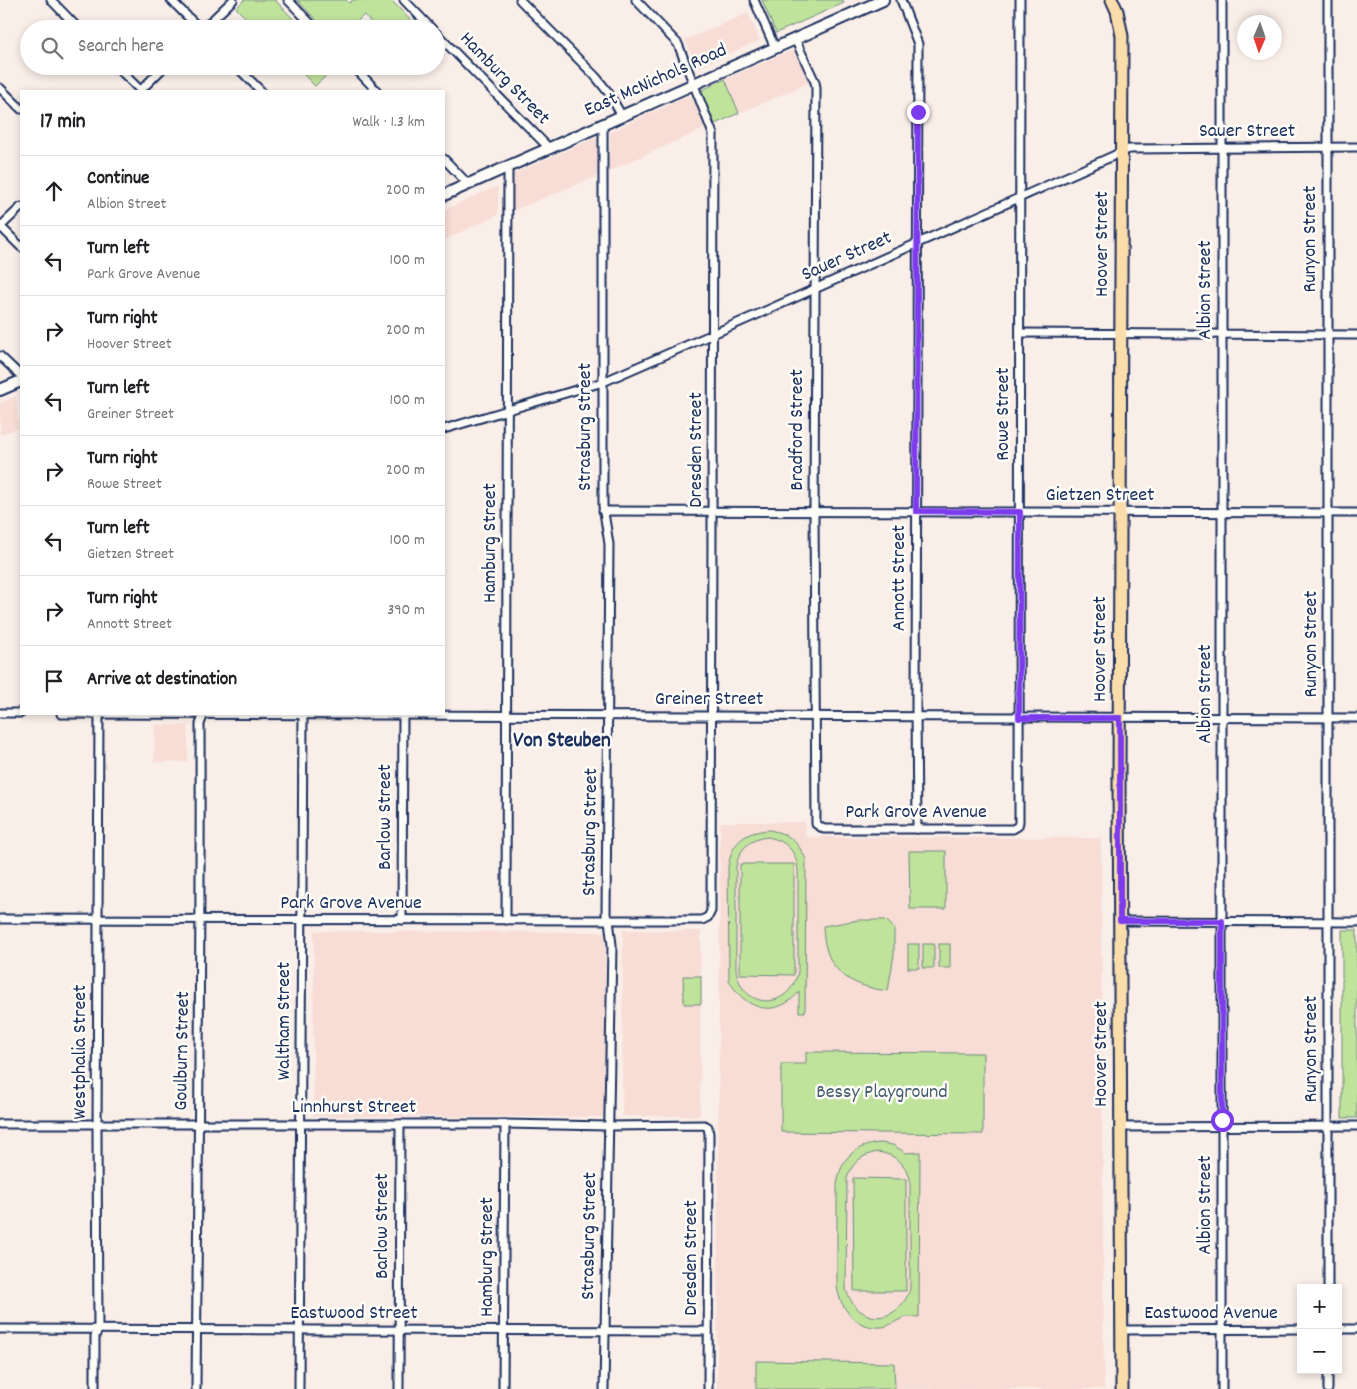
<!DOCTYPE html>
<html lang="en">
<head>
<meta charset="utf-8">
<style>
	body { margin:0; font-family:Dekko,sans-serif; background:#f6f6f6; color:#202124 }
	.controls { position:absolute; right:15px; bottom:15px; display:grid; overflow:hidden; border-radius:0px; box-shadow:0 2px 8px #0003 }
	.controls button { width:45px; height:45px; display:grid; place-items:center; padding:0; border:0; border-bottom:1px solid #e0e0e0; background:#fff; color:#202124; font:25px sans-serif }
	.compass { position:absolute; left:1237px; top:15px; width:45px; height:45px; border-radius:50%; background:#fff; box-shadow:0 2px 8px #0003; rotate:182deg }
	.stop { position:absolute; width:15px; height:15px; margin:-11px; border:4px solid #7c3aed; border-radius:50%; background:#fff }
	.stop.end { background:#7c3aed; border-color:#fff; box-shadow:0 1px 5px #0008 }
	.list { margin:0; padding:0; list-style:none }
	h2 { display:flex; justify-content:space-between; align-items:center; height:65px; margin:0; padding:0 20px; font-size:21px }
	h2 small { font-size:16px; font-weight:400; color:#757577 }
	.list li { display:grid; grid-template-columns:32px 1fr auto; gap:15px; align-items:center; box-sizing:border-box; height:70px; padding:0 20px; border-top:1px solid #e0e0e0 }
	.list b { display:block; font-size:19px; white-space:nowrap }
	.list p { margin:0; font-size:16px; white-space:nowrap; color:#757577 }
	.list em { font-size:16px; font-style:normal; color:#757577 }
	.icon { flex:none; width:28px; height:28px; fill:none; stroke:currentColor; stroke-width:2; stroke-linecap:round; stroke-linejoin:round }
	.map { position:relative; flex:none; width:1357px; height:1389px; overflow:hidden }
	.search { position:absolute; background:#fff; box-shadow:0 2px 8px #0003; left:20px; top:20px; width:425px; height:55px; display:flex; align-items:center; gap:12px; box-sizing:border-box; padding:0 18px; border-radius:28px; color:#757577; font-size:19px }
	.panel { position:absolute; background:#fff; box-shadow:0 2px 8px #0003; left:20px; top:90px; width:425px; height:625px; border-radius:0px }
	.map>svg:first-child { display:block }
	.built { fill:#f7ddd6; fill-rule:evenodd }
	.green { fill:#c0e39c; stroke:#6e897d; fill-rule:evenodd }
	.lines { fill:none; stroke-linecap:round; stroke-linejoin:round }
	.street-casing { stroke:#1b2f5e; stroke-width:11 }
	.secondary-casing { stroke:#1b2f5e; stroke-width:14 }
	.primary-casing { stroke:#1b2f5e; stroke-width:15 }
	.street { stroke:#fdfcf7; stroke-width:7 }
	.secondary { stroke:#fdfcf7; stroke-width:10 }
	.primary { stroke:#faddab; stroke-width:11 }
	.route { stroke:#7c3aed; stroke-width:6 }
	.labels { text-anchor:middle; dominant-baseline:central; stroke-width:5; stroke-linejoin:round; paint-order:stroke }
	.street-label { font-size:20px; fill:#1b2f5e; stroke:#fdfcf7 }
	.park-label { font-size:20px; fill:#445c6e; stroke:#fdfcf7 }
	.neighbourhood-label { font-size:21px; font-weight:bold; fill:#1b2f5e; stroke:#fdfcf7 }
</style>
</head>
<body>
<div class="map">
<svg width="1357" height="1389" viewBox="0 0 1357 1389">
	<rect width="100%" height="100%" fill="#faeee8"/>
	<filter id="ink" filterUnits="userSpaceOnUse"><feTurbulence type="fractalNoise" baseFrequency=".02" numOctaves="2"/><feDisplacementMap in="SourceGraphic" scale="10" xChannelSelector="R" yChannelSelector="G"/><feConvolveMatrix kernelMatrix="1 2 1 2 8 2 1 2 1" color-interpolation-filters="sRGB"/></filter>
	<g filter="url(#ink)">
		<g class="built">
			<polygon points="748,13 760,40 697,68 685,40"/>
			<polygon points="790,51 795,51 809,83 739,113 725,79"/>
			<polygon points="688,96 693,98 706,128 609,171 610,132"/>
			<polygon points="595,138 598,138 600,142 600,175 512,211 512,177 513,174"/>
			<polygon points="498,186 498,215 444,240 444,210"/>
			<polygon points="16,396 18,428 0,435 0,403"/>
			<polygon points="155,725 188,725 188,762 154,762"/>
			<path d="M720 822H805L806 837 1101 838 1104 1389H717ZM806 1052 983 1134 781 1064H806Z"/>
			<polygon points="623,930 701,931 700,1116 622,1116"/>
			<polygon points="314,931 605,932 605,1117 313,1116"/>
		</g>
		<g class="green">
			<polygon points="244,0 275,0 303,29 257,29 236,8"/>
			<polygon points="297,0 346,0 349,3 353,0 391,0 419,29 377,29 364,15 349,29 325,29"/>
			<polygon points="762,0 843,0 844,3 776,33"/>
			<polygon points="295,66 337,66 315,86"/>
			<polygon points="725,79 739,113 715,124 701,93 702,90"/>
			<path d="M769 830C790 834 797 841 806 859L805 1012H799V992C775 1020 744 1009 729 980L728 867C732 842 744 832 769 830ZM768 837C787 841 796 851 798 870V972C789 1012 741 1010 736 969V867C739 849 749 839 768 837Z"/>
			<polygon points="909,851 946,851 946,909 910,909"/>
			<polygon points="740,864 794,864 794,975 740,974"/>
			<path d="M859 920H886L894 928V954L888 991C848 986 824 970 823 926Z"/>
			<rect x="1342" y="930" width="15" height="188"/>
			<rect x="908" y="944" width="11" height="24"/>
			<rect x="923" y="944" width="11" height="24"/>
			<rect x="939" y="944" width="11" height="24"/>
			<polygon points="683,976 701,976 701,1004 684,1004"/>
			<polygon points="806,1052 983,1053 983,1134 781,1132 781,1064 806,1064"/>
			<path d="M880 1143 893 1145 906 1153 920 1152 919 1317C915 1317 908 1316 904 1318 896 1320 891 1326 882 1327 856 1329 841 1310 837 1287V1185C841 1158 853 1146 880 1143ZM878 1152C895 1155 904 1162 910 1178V1289C898 1326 857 1326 846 1289L847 1178C853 1162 861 1155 878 1152Z"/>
			<polygon points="853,1178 906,1179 906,1291 854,1291"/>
			<polygon points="756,1361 894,1363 895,1389 756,1389"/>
		</g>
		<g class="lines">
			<g class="street-casing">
				<g id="street">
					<polyline points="51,0 79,29"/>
					<polyline points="171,0 200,29"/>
					<polyline points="288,0 316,29"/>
					<polyline points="404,0 432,29"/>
					<polyline points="520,0 596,77 608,92 622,116"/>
					<polyline points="754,0 775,48"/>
					<polyline points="901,0 918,44 916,709 917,829"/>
					<polyline points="1222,0 1222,1389"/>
					<polyline points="1328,0 1328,1288"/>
					<polyline points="203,29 233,0"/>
					<polyline points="436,33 549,148"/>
					<polyline points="795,39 815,82 816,88 814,510 816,824 824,829 1013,829 1018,826 1019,822 1020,0"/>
					<polyline points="116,66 141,91"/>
					<polyline points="236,66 261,91"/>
					<polyline points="353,66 377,91"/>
					<polyline points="0,88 21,109"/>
					<polyline points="140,91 165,66"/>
					<polyline points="603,124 603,506 609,544 606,915 609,920 612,945 604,1389"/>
					<polyline points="444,159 468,184"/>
					<polyline points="0,226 21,247"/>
					<polyline points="0,227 21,207"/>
					<polyline points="1020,333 1357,335"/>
					<polyline points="0,356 21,376"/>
					<polyline points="444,429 603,382 763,312 1113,156 1122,151 1130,149 1357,147"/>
					<polyline points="603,511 1357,513"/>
					<polyline points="0,713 21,713"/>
					<polyline points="61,714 1357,718"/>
					<polyline points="0,919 609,920 702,920 708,917 711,911 713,134 678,44 636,0"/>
					<polyline points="402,920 403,714"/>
					<polyline points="506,920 508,167"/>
					<polyline points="1120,921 1357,922"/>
					<polyline points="0,1124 505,1124 608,1126 704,1125 708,1127 709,1134 708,1389"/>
					<polyline points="1121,1127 1357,1126"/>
					<polyline points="0,1329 708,1331"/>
					<polyline points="1338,1329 1357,1329"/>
					<polyline points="1121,1330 1301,1329"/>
					<polyline points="1328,1370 1328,1389"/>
					<polyline points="95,1389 95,1336 98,1330 97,1133 99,714"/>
					<path d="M196 1389C198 1167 201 945 200 724L204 714"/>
					<polyline points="299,1389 303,714"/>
					<polyline points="399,1389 400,1124"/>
					<polyline points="503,1389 505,1124"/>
				</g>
			</g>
			<g class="secondary-casing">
				<g id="secondary">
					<polyline points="444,195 883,0"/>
					<polyline points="0,390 21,381"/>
				</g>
			</g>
			<g class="primary-casing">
				<polyline id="primary" points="1112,0 1117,11 1122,36 1119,779 1122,1389"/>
			</g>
			<use href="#street" class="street"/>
			<use href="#secondary" class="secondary"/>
			<use href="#primary" class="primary"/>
		</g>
	</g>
	<g class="lines" filter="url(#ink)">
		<polyline class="route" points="918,112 916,511 1020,512 1019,718 1120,718 1120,921 1222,921 1222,1120"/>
	</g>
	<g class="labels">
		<g class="street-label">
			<text transform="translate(504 79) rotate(46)">Hamburg Street</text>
			<text transform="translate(656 81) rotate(-24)">East McNichols Road</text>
			<text x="1247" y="132">Sauer Street</text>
			<text transform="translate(1311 239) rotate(-90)">Runyon Street</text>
			<text transform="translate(1103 244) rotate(-90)">Hoover Street</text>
			<text transform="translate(847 257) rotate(-24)">Sauer Street</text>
			<text transform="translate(1206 290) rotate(-90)">Albion Street</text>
			<text transform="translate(1004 414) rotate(-90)">Rowe Street</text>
			<text transform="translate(586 427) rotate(-90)">Strasburg Street</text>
			<text transform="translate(798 430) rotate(-90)">Bradford Street</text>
			<text transform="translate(697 450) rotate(-90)">Dresden Street</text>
			<text x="1100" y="496">Gietzen Street</text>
			<text transform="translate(491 543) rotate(-90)">Hamburg Street</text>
			<text transform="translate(900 578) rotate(-90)">Annott Street</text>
			<text transform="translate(1312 644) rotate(-90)">Runyon Street</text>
			<text transform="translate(1101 649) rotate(-90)">Hoover Street</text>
			<text transform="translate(1206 694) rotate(-90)">Albion Street</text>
			<text x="709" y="700">Greiner Street</text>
			<text x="916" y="813">Park Grove Avenue</text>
			<text transform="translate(386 817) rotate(-90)">Barlow Street</text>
			<text transform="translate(591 832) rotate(-89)">Strasburg Street</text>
			<text x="351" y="904">Park Grove Avenue</text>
			<text transform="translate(285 1021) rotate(-90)">Waltham Street</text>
			<text transform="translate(1312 1049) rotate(-90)">Runyon Street</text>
			<text transform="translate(183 1051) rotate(-89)">Goulburn Street</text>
			<text transform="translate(81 1052) rotate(-90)">Westphalia Street</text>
			<text transform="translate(1102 1054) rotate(-90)">Hoover Street</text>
			<text x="354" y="1108">Linnhurst Street</text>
			<text transform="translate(1206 1205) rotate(-90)">Albion Street</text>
			<text transform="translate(383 1226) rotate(-90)">Barlow Street</text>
			<text transform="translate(590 1236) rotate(-89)">Strasburg Street</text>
			<text transform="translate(488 1257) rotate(-90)">Hamburg Street</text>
			<text transform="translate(692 1258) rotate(-90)">Dresden Street</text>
			<text x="354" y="1314">Eastwood Street</text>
			<text x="1211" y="1314">Eastwood Avenue</text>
		</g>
		<g class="park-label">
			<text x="882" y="1093">Bessy Playground</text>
		</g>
		<g class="neighbourhood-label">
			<text x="562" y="742">Von Steuben</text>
		</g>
	</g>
</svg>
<div class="controls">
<button>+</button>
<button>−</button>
</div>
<svg class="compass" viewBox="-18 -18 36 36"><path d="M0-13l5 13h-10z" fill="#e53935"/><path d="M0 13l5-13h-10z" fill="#757577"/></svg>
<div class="stop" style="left:1222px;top:1120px"></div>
<div class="stop end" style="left:918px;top:112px"></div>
<div class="search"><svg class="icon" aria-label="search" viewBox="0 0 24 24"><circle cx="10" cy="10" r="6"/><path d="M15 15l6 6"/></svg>Search here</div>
<section class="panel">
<h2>17 min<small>Walk · 1.3 km</small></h2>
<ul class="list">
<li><svg class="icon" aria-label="ahead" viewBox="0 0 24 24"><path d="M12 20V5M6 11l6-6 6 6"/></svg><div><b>Continue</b><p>Albion Street</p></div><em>200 m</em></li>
<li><svg class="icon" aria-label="left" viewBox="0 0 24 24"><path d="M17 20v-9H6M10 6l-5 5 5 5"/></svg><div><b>Turn left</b><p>Park Grove Avenue</p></div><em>100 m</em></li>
<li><svg class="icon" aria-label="right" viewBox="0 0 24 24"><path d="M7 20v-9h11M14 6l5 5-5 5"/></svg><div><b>Turn right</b><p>Hoover Street</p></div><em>200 m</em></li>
<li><svg class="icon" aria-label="left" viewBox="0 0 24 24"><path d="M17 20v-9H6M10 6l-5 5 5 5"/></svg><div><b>Turn left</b><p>Greiner Street</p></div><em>100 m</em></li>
<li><svg class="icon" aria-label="right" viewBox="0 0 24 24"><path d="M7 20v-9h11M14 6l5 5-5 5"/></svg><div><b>Turn right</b><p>Rowe Street</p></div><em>200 m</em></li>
<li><svg class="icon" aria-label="left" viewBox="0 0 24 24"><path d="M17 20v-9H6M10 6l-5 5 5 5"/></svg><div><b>Turn left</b><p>Gietzen Street</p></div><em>100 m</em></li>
<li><svg class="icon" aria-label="right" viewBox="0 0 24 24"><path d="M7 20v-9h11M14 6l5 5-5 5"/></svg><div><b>Turn right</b><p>Annott Street</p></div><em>390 m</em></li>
<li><svg class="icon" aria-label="arrive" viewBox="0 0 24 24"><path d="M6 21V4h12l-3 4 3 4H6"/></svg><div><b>Arrive at destination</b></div></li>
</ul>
</section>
</div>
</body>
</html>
